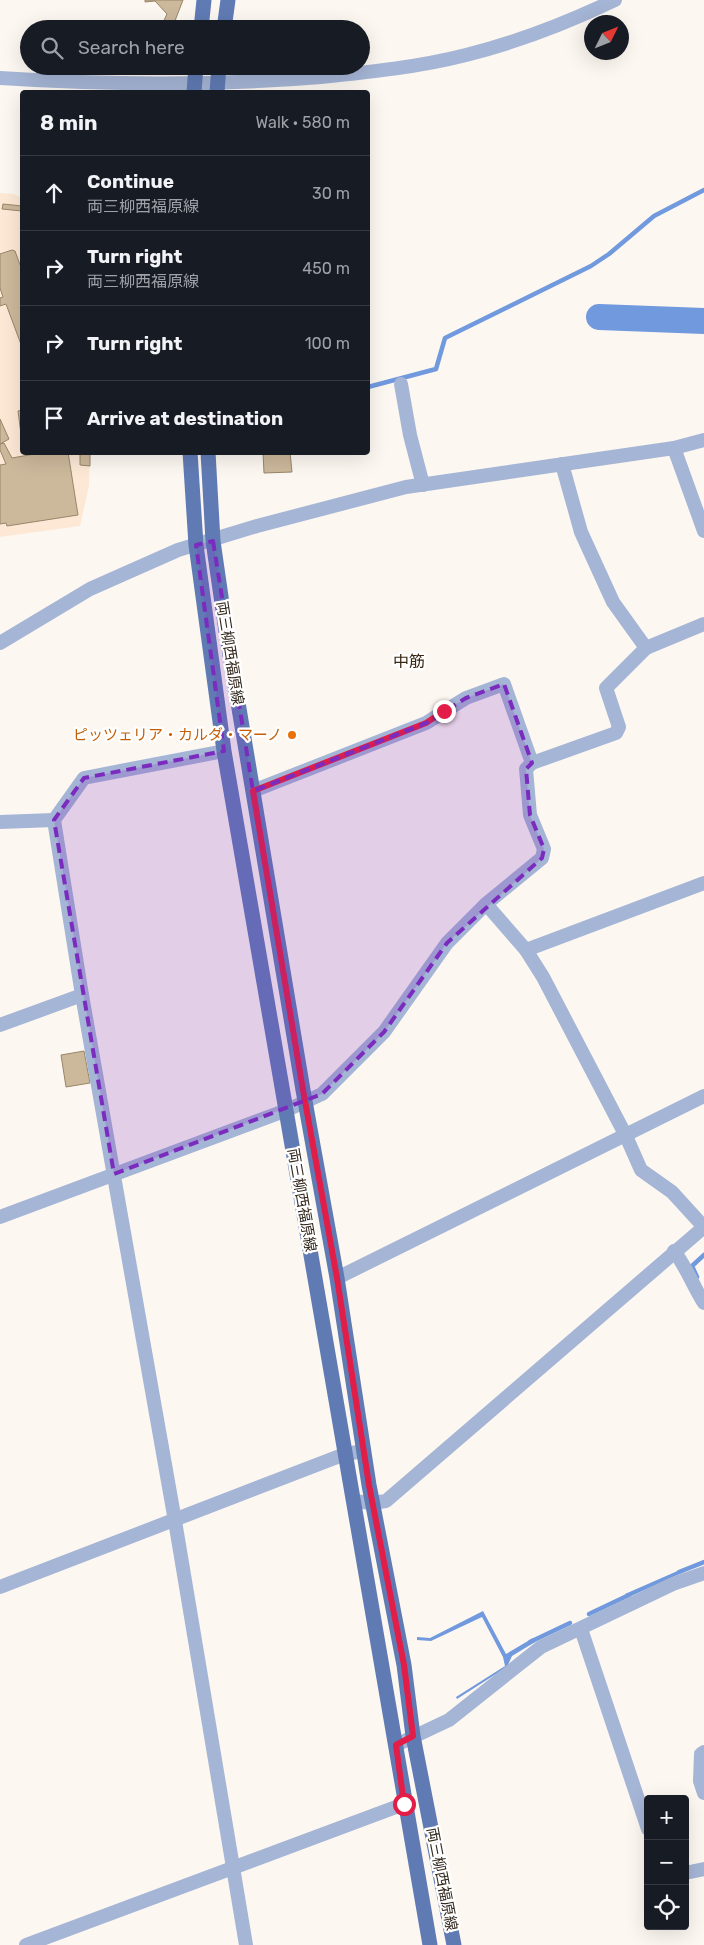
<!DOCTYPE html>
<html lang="en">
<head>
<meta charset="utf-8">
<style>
	body { margin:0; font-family:Rubik,"Noto Sans JP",sans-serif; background:#242831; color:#f1f3f6 }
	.controls { position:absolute; right:15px; bottom:15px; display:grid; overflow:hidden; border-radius:5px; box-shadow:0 5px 20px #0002 }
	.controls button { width:45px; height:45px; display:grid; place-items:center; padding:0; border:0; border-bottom:1px solid #363941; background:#171b24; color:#f1f3f6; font:25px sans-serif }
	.compass { position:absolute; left:584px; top:15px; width:45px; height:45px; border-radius:50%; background:#171b24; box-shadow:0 5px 20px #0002; rotate:47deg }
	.stop { position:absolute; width:15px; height:15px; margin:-11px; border:4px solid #e11d48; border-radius:50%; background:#fff }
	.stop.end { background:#e11d48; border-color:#fff; box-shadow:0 1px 5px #0008 }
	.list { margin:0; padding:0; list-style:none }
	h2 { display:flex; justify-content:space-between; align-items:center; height:65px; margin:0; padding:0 20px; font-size:21px }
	h2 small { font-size:16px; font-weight:400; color:#9ea1a6 }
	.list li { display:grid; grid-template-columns:32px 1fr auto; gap:15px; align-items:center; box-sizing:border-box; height:75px; padding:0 20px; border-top:1px solid #363941 }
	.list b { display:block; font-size:19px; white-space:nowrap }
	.list p { margin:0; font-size:16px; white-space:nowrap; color:#9ea1a6 }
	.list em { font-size:16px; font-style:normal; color:#9ea1a6 }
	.icon { flex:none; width:28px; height:28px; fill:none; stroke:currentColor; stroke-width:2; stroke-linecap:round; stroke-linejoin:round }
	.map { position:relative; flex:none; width:704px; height:1945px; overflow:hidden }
	.search { position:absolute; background:#171b24; box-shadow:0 5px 20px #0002; left:20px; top:20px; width:350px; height:55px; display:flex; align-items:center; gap:12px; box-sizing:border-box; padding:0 18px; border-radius:28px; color:#9ea1a6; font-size:19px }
	.panel { position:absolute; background:#171b24; box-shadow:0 5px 20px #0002; left:20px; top:90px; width:350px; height:365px; border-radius:5px }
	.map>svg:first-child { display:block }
	.built { fill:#fce8d5 }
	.water { fill:#7199dd }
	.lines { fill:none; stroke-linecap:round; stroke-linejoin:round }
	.stream { stroke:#7199dd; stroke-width:4.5 }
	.river { stroke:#7199dd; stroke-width:26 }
	.building { fill:#ccb89b; stroke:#98866a }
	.minor { stroke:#a5b5d5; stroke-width:14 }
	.major { stroke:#607bb4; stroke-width:15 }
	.route { stroke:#e11d48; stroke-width:6 }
	.marked { fill:#7b2cbf; fill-opacity:0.2; stroke:#7b2cbf; stroke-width:4; stroke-dasharray:10 6; stroke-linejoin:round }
	.food-dot { fill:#e8710a; stroke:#fff; stroke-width:2 }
	.labels { text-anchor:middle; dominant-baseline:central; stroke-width:4.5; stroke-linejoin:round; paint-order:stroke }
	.street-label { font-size:15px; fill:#342a20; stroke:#fff }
	.food-label { font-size:15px; fill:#c56008; stroke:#fff; text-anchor:end }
	.neighbourhood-label { font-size:16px; fill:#3b2611; stroke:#fff }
</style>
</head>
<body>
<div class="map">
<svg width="704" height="1945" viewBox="0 0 704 1945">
	<rect width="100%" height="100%" fill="#fdf7f2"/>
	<polygon class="built" points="0,193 14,194 22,198 22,452 90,453 89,486 80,526 0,537"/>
	<g class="water">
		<polygon points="682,1569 684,1572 627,1598 625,1594"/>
		<polygon points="483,1611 506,1654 533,1638 535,1642 512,1656 507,1667 457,1699 456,1697 505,1666 503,1657 482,1617 431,1641 417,1640 417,1637 430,1638"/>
	</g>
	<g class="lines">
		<g class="stream">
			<polyline points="368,387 436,369 445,338 591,266 609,254 654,216 704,190"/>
			<polyline points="697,1277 692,1266 704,1255"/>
			<polyline points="679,1572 704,1562"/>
			<polyline points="589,1614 629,1595"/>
			<polyline points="530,1642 570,1623"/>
		</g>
		<polyline class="river" points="599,317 704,321"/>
	</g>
	<g class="building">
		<polygon points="145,0 183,0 173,26 170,29 160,29 167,14 155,1 145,2"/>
		<polygon points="3,204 22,206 22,211 2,209"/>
		<polygon points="12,250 15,251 22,270 22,347 6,304 0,306 0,298 3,297 0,288 0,254"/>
		<polygon points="22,410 22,442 18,411"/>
		<polygon points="0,419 9,439 0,444"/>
		<polygon points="4,443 12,458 46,452 68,452 78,515 7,526 6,523 0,524 0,465 6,464 0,450 0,444"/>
		<polygon points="80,452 90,452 90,466 80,465"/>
		<polygon points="263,452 290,452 292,472 264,473"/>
		<polygon points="84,1051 90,1083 66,1087 61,1055"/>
	</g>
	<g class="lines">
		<g class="minor">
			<path d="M0 78C107 85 214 86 321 77 370 72 419 67 466 55 518 42 567 23 615 0"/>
			<polyline points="401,384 410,435 423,485"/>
			<polyline points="674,448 704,531"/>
			<polyline points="562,464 581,532 613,602 646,648"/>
			<polyline points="0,643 90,589 178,550 257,526 406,487 674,448 704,440"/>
			<polyline points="224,751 84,778 54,820 82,995 175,1521 246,1945"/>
			<polyline points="253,791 426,723 466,698 504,684 532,763"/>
			<polyline points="0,822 54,820"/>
			<polyline points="704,883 526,950 543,977 626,1136 641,1170 672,1192 704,1227"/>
			<polyline points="486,904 542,858 544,849 530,815 526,769 532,763 616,733 619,727 606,688 646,648 704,624"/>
			<polyline points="0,1025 82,995"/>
			<polyline points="0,1217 287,1110 322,1094 384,1032 447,943 486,904 526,950"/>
			<path d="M674 1251C687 1268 693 1286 704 1303"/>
			<polyline points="337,1278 704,1096"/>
			<polyline points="354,1501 372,1503 386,1501 704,1227"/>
			<polyline points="0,1587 345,1454 364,1451"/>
			<polyline points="581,1629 648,1829"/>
			<polyline points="396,1745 449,1720 541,1647 673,1584 704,1573"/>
			<polyline points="704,1752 701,1754 700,1781 704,1793"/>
			<polyline points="685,1873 704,1869"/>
			<polyline points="26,1945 404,1804"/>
		</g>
		<g class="major">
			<polyline points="201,29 204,0"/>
			<polyline points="224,29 228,0"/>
			<polyline points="194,92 196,66"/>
			<polyline points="217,92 219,66"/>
			<polyline points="190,452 196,545 224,751 430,1945"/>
			<polyline points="208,452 213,541 226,631 303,1090 337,1278 369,1485 404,1665 413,1736 454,1945"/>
		</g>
	</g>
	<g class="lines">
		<polyline class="route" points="404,1804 396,1745 413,1736 404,1665 369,1485 337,1278 303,1090 253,791 426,723 444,711"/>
	</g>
	<path class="marked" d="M213 541 253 791 426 723 466 698 504 684 532 763 526 769 530 815 544 849 542 858 447 943 384 1032 322 1094 114 1174 54 820 84 778 224 751 196 545Z"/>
	<circle class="food-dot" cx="292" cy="735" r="5"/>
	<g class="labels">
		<g class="street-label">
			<text transform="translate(230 653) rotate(81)">両三柳西福原線</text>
			<text transform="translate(302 1200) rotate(80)">両三柳西福原線</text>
			<text transform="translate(442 1879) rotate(79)">両三柳西福原線</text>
		</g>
		<g class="food-label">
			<text x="282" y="735">ピッツェリア・カルダ・マーノ</text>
		</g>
		<g class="neighbourhood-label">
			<text x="409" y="661">中筋</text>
		</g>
	</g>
</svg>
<div class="controls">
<button>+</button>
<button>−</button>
<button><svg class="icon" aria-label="locate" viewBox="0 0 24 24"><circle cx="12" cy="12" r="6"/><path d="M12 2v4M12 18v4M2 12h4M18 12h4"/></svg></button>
</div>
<svg class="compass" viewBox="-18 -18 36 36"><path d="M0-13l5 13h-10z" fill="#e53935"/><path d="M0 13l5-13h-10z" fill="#9ea1a6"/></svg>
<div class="stop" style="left:404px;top:1804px"></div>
<div class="stop end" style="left:444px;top:711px"></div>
<div class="search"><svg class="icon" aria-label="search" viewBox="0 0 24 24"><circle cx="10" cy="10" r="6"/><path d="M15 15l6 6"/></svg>Search here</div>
<section class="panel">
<h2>8 min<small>Walk · 580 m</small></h2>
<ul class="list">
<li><svg class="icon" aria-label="ahead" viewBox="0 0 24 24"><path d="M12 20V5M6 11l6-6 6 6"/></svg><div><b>Continue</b><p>両三柳西福原線</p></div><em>30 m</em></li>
<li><svg class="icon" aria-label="right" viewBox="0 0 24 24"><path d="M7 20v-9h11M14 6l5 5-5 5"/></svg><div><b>Turn right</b><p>両三柳西福原線</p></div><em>450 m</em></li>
<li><svg class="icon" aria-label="right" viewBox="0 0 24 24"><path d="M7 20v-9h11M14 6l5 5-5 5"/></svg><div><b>Turn right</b></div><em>100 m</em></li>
<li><svg class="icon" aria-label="arrive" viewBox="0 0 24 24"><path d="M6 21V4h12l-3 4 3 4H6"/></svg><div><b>Arrive at destination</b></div></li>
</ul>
</section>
</div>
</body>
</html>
